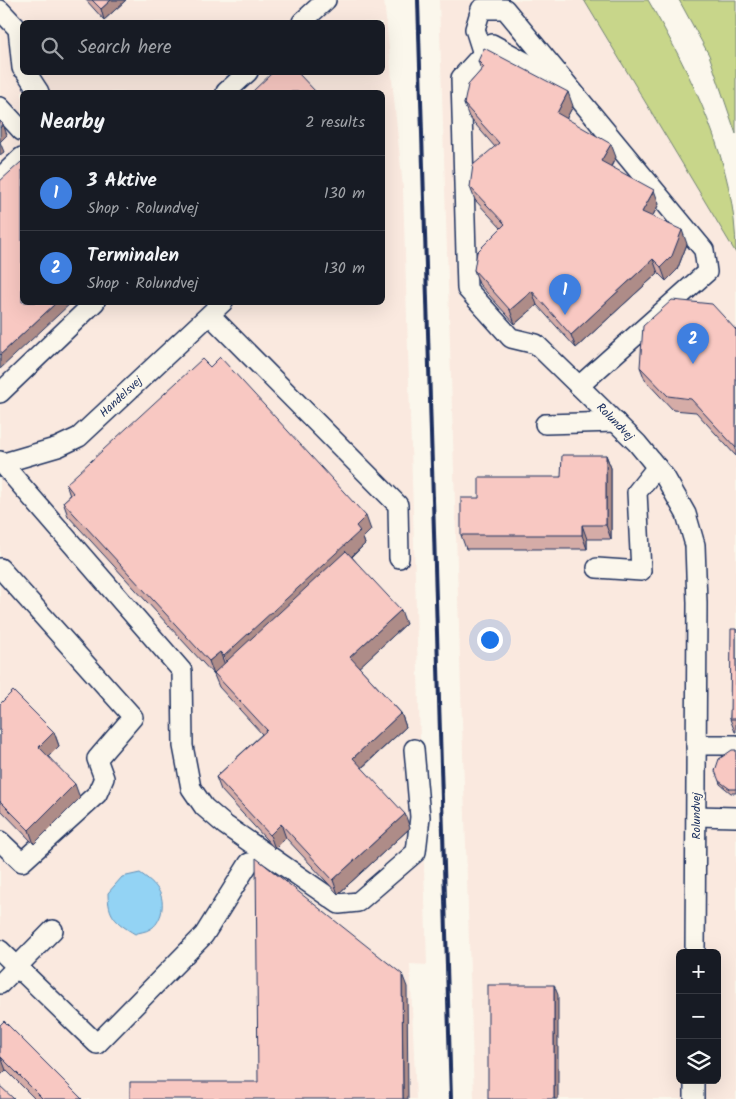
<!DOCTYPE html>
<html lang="en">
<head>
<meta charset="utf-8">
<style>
	body { margin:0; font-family:Kalam,sans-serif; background:#242831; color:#f1f3f6 }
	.controls { position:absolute; right:15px; bottom:15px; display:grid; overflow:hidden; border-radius:8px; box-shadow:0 5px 20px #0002 }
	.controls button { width:45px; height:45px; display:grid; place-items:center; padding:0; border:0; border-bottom:1px solid #363941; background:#171b24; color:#f1f3f6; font:25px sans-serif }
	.you { position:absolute; left:489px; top:639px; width:18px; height:18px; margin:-12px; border:4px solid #fff; border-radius:50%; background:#1a73e8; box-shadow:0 0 0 8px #1a73e833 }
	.badge { display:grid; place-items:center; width:32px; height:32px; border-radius:50%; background:#d1495b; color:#fff; font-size:16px; font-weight:700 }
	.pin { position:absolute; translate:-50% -41px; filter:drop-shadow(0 1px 2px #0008) }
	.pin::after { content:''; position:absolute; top:26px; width:18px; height:15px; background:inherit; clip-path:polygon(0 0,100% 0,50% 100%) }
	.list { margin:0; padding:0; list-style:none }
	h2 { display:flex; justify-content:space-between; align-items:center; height:65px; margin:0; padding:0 20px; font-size:21px }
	h2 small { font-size:16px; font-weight:400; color:#9ea1a6 }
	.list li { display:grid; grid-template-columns:32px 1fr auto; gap:15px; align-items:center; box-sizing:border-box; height:75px; padding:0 20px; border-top:1px solid #363941 }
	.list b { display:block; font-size:19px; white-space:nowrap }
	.list p { margin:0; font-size:16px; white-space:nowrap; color:#9ea1a6 }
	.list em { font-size:16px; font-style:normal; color:#9ea1a6 }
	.icon { flex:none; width:28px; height:28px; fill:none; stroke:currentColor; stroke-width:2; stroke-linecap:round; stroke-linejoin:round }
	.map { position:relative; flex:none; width:736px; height:1099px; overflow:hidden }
	.search { position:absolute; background:#171b24; box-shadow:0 5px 20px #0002; left:20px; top:20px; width:365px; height:55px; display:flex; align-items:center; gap:12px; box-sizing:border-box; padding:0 18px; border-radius:8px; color:#9ea1a6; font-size:19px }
	.panel { position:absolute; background:#171b24; box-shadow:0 5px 20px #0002; left:20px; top:90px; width:365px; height:215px; border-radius:8px }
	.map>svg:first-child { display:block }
	.built { fill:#fae9df; fill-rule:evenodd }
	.green { fill:#c8d68a; stroke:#728274 }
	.water { fill:#93d3f4; stroke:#6391b8 }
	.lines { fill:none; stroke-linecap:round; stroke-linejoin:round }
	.minor-casing { stroke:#1b2f5e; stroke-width:22 }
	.minor { stroke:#fbf7ec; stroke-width:19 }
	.rail { stroke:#1b2f5e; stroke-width:4 }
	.wall { fill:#d5aca7; stroke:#1b2f5e }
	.shaded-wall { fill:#ae8c88; stroke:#1b2f5e }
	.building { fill:#f8c8c2; stroke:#1b2f5e }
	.labels { text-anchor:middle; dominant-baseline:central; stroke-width:4; stroke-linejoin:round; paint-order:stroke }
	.street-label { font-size:12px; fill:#1b2f5e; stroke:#fbf7ec }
</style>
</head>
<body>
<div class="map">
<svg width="736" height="1099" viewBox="0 0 736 1099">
	<rect width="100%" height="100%" fill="#fbf7ec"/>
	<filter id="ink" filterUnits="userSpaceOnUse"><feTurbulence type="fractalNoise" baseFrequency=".02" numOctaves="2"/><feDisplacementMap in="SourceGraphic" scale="10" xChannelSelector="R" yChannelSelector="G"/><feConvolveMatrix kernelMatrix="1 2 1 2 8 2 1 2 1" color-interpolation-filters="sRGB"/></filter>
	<g filter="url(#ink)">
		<g class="built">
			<path d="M0 0H384L403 188 427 965 410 964 416 1099H0ZM22 22H382V72H22ZM22 92H382V302H22Z"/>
			<path d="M439 0H584L736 253V1099H474ZM680 953H717V1080H680Z"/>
		</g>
		<g class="green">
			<path d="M584 0H648C692 76 736 164 736 253Z"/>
			<polygon points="679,0 736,0 736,134 709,55"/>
		</g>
		<path class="water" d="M140 873C156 884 166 894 161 914 159 920 156 926 150 929 146 932 139 932 135 934 115 922 108 916 108 893L122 877Z"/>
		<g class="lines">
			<g class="minor-casing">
				<g id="minor">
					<polyline points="0,10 18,29 22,68"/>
					<polyline points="302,22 326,0"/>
					<polyline points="483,54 475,29 481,9 505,9 704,250 707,272 579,386"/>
					<polyline points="26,72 39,92"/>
					<polyline points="567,85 492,44 461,78 467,289 511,338 536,344 579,386 637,443 665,477 686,514 695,545 697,603 695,953"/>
					<polyline points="226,92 248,72"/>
					<polyline points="0,107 22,131"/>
					<polyline points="0,178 22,157"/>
					<polyline points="210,315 398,505 399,558"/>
					<polyline points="0,393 95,302"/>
					<polyline points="545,424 616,422"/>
					<polyline points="0,461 182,671 183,746 191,788 204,807 225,825 339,904 358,902 416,852 420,817 414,749"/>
					<polyline points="0,464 58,447 79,437 223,302"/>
					<polyline points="0,568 133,717 97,759 104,778 97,794 22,862 0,841"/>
					<polyline points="597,568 641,571 637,492 657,467"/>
					<polyline points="696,745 736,745"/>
					<polyline points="696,816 736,817"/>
					<polyline points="0,950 97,1044 204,935 249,863"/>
					<polyline points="0,984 53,930"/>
					<polyline points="694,1099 694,1080"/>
				</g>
			</g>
			<use href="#minor" class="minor"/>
			<polyline class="rail" points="418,0 451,1099"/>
		</g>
		<g class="wall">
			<polygon points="86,0 126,0 104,20"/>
			<polygon points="478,61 573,106 566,119 616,157 611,167 659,204 652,217 687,244 677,270 666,281 658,273 576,348 537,305 515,324 479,284 474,270 501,228 475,200 470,187 495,147 469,117 464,104 481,70"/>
			<polygon points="736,330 736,456 696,412 673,410 645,380 640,367"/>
			<polygon points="606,455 611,468 611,539 587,539 587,549 466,549 461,535 479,498 561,477"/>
			<polygon points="66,484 371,530 363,538 365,544 352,557 406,624 359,667 401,713 406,727 362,768 410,828 338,894 286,838 275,849 221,790 216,777 262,734 219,687 214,675 68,516 63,502 70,496"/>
			<polygon points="736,629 736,732 735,732 730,719"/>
			<polygon points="0,704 54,732 59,746 48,756 80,798 34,844 0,809"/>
			<polygon points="736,750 736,793 731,793 720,784 719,781"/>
			<polygon points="0,1025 82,1099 35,1099 6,1070 0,1076"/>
		</g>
		<g class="shaded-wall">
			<polygon points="111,0 126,0 104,20 101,9"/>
			<polygon points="568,92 573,106 562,127 557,113"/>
			<polygon points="3,124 7,135 0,142 0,128"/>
			<polygon points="0,142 4,152 0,155"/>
			<polygon points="611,144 616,157 606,175 601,161"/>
			<polygon points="654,190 659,204 647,226 642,212"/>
			<polygon points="682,230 687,244 677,270 666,281 661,267"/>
			<polygon points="653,259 658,273 576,348 571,335"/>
			<polygon points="532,291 537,305 515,324 510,310"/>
			<polygon points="57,302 72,302 0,369 0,355"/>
			<polygon points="606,455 611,468 611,539 606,525"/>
			<polygon points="366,516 371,530 363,538 365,544 229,670 224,656"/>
			<polygon points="582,525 587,539 587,549 582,535"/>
			<polygon points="401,610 406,624 355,671 350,657"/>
			<polygon points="220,652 225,665 214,673 214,675 209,661"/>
			<polygon points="401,713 406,727 358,771 353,758"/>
			<polygon points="54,732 59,746 44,761 39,747"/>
			<polygon points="75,784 80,798 34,844 29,830"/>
			<polygon points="405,814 410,828 338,894 333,880"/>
			<polygon points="281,824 286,838 275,849 270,835"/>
			<polygon points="402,974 407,987 408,1099 403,1099"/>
			<polygon points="554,985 558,995 558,1099 554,1099"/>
			<polygon points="0,1057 1,1057 6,1070 0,1076"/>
		</g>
		<g class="building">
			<polygon points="92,0 111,0 101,9"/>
			<polygon points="484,48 568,92 557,113 611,144 601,161 654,190 642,212 682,230 672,256 661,267 653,259 571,335 532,291 510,310 474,270 477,252 505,224 470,187 473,165 499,143 464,104 468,85 484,67 478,61"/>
			<polygon points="273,72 297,72 316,92 252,92"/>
			<polygon points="0,121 3,124 0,128"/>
			<polygon points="21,162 22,164 22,302 57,302 0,355 0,181"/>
			<polygon points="672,300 712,304 736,330 736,448 691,399 668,396 640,367 643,326"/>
			<polygon points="220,357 366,516 356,526 360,531 224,656 220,652 209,661 63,502 73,493 66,484 202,359 210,367"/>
			<polygon points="562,455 606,455 606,525 582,525 582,535 461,535 461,498 479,498 479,477 561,477"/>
			<polygon points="346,551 401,610 350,657 401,713 353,758 405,814 333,880 281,824 270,835 216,777 267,730 214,673"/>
			<polygon points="731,629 736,629 736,719 730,719"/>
			<polygon points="13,691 54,732 39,747 75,784 29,830 0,801 0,704"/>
			<polygon points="732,750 736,750 736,789 730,789 719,781 715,771 719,759"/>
			<polygon points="256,858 402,974 403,1099 130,1099 130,1082 258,1082"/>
			<rect x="488" y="985" width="66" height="114"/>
			<polygon points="4,1021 82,1099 43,1099 1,1057 0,1057 0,1025"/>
			<polygon points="0,1086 14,1099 0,1099"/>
		</g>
	</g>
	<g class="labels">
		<g class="street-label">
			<text transform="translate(121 397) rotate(-43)">Handelsvej</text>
			<text transform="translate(615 422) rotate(45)">Rolundvej</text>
			<text transform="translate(696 816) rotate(-90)">Rolundvej</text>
		</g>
	</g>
</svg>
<div class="controls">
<button>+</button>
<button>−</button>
<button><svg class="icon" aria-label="layers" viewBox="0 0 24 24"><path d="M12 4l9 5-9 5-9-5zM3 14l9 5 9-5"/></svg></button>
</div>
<div class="you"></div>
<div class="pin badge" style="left:565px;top:315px;background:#3f7fe0">1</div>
<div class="pin badge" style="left:693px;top:364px;background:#3f7fe0">2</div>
<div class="search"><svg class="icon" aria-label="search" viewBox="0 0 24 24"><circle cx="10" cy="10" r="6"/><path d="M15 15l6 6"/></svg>Search here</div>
<section class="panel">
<h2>Nearby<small>2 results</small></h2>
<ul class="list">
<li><span class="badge" style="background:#3f7fe0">1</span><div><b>3 Aktive</b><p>Shop · Rolundvej</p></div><em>130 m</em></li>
<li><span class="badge" style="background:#3f7fe0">2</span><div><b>Terminalen</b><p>Shop · Rolundvej</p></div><em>130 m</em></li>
</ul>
</section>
</div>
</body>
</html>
